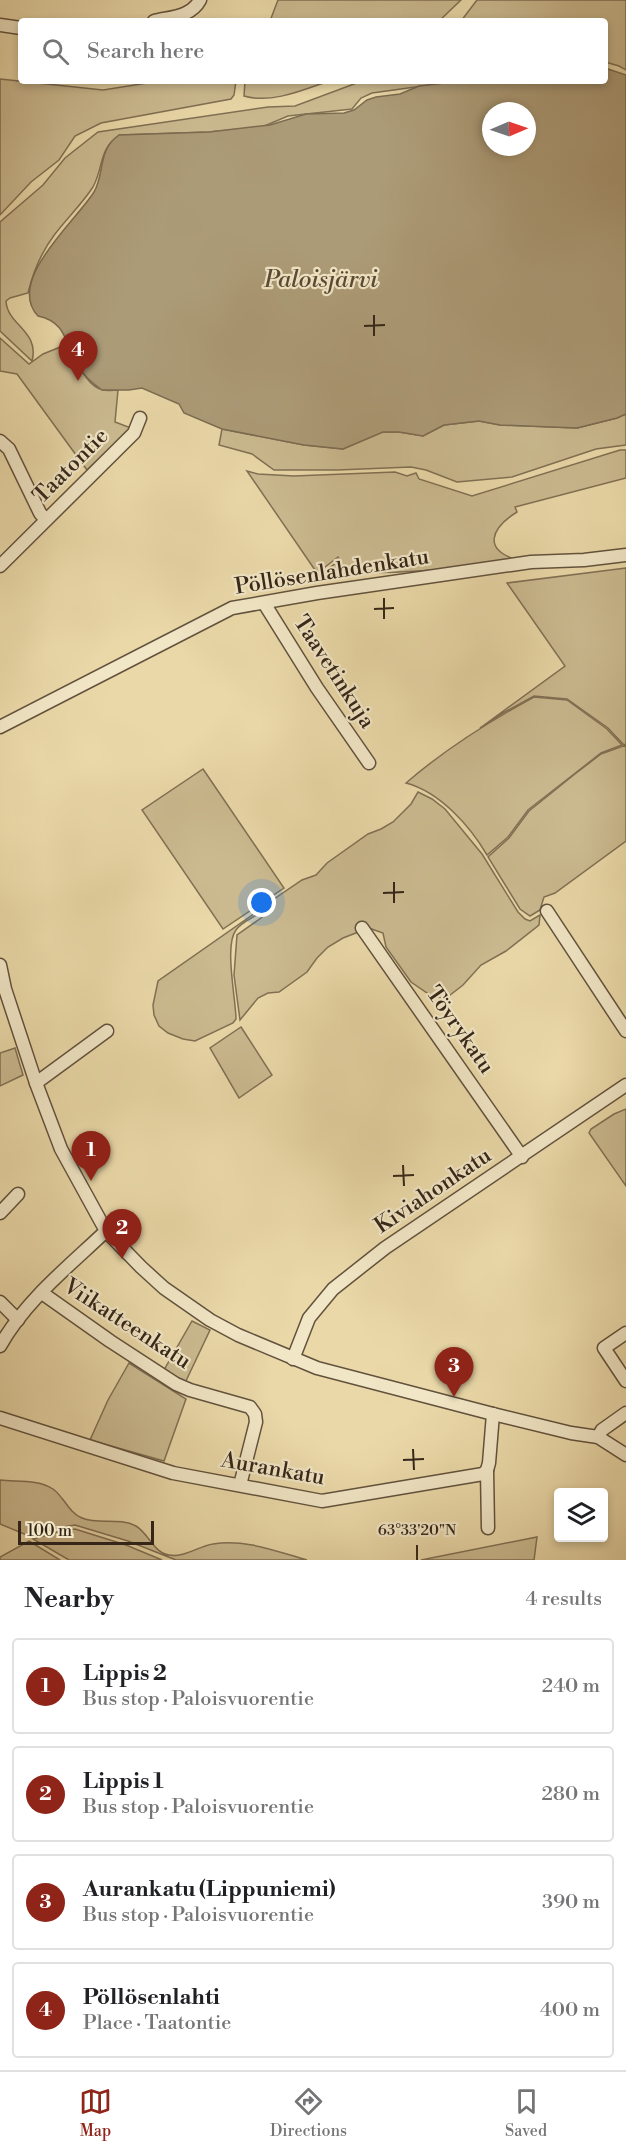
<!DOCTYPE html>
<html lang="en">
<head>
<meta charset="utf-8">
<style>
	body { margin:0; font-family:"Libre Bodoni",serif; background:#f6f6f6; color:#202124 }
	.controls { position:absolute; right:18px; bottom:18px; display:grid; overflow:hidden; border-radius:6px; box-shadow:0 3px 9px #0003 }
	.controls button { width:54px; height:54px; display:grid; place-items:center; padding:0; border:0; border-bottom:2px solid #e0e0e0; background:#fff; color:#202124; font:30px sans-serif }
	.compass { position:absolute; left:482px; top:102px; width:54px; height:54px; border-radius:50%; background:#fff; box-shadow:0 3px 9px #0003; rotate:88deg }
	.scale { position:absolute; left:18px; bottom:15px; width:136px; box-sizing:border-box; padding-left:6px; border:3px solid #352619; border-top:0; font-size:16px; line-height:21px; white-space:nowrap; color:#352619; -webkit-text-stroke:4px #f1e6c6; paint-order:stroke }
	.you { position:absolute; left:262px; top:903px; width:21px; height:21px; margin:-15px; border:4px solid #fff; border-radius:50%; background:#1a73e8; box-shadow:0 0 0 9px #1a73e833 }
	.badge { display:grid; place-items:center; width:39px; height:39px; border-radius:50%; background:#8f2418; color:#fff; font-size:20px; font-weight:700 }
	.pin { position:absolute; translate:-50% -50px; filter:drop-shadow(0 2px 3px #0008) }
	.pin::after { content:''; position:absolute; top:32px; width:21px; height:18px; background:inherit; clip-path:polygon(0 0,100% 0,50% 100%) }
	.list { margin:0; padding:0; list-style:none }
	h2 { display:flex; justify-content:space-between; align-items:center; height:78px; margin:0; padding:0 24px; font-size:26px }
	h2 small { font-size:20px; font-weight:400; color:#757577 }
	.list li { display:grid; grid-template-columns:39px 1fr auto; gap:18px; align-items:center; box-sizing:border-box; height:96px; margin:0 12px 12px; padding:0 12px; border:2px solid #e0e0e0; border-radius:6px }
	.list b { display:block; font-size:22px; white-space:nowrap }
	.list p { margin:0; font-size:20px; white-space:nowrap; color:#757577 }
	.list em { font-size:20px; font-style:normal; color:#757577 }
	.icon { flex:none; width:33px; height:33px; fill:none; stroke:currentColor; stroke-width:2; stroke-linecap:round; stroke-linejoin:round }
	.map { position:relative; flex:none; width:626px; height:1560px; overflow:hidden }
	.search { position:absolute; background:#fff; box-shadow:0 3px 9px #0003; left:18px; right:18px; top:18px; height:66px; display:flex; align-items:center; gap:15px; box-sizing:border-box; padding:0 21px; border-radius:6px; color:#757577; font-size:22px }
	.sheet { height:510px; background:#fff }
	nav { display:flex; justify-content:space-around; align-items:center; box-sizing:border-box; height:84px; border-top:2px solid #e0e0e0; background:#fff; font-size:16px; color:#757577 }
	nav a { display:grid; justify-items:center; gap:3px }
	nav .on { color:#8f2418 }
	.map>svg:first-child { display:block }
	.green { fill:#cbba90; stroke:#807054; stroke-width:1.5 }
	.water { fill:#ac9b77; stroke:#7c6c51; stroke-width:1.5; fill-rule:evenodd }
	.lines { fill:none; stroke-linecap:round; stroke-linejoin:round }
	.minor-casing { stroke:#62523d; stroke-width:15 }
	.minor { stroke:#f1e6c6; stroke-width:12 }
	.ticks { fill:none; stroke:#352619; stroke-width:2 }
	.labels { text-anchor:middle; dominant-baseline:central; stroke-width:4.5; stroke-linejoin:round; paint-order:stroke }
	.street-label { font-size:22px; fill:#352619; stroke:#f1e6c6 }
	.water-label { font-size:24px; font-style:italic; fill:#594935; stroke:#f1e6c6 }
	.ticks-label { font-size:15px; text-anchor:middle; fill:#352619; stroke:#f1e6c6; stroke-width:4.5; stroke-linejoin:round; paint-order:stroke }
</style>
</head>
<body>
<div class="map">
<svg width="626" height="1560" viewBox="0 0 626 1560">
	<rect width="100%" height="100%" fill="#ead8a8"/>
	<filter id="stains"><feTurbulence type="fractalNoise" baseFrequency=".00333" numOctaves="4"/><feColorMatrix values="0 0 0 0 .2 0 0 0 0 .09 0 0 0 0 .02 0 0 0 .5 -.17"/></filter>
	<radialGradient id="worn" r=".72"><stop offset=".6" stop-color="#630" stop-opacity="0"/><stop offset="1" stop-color="#630" stop-opacity=".3"/></radialGradient>
	<g class="green">
		<polygon points="278,0 461,0 439,21 270,21"/>
		<polygon points="477,0 626,0 626,70 619,66 605,62 605,21 461,21"/>
		<polygon points="0,79 103,90 160,81 236,81 234,95 231,99 101,123 75,136 59,160 31,182 0,215"/>
		<path d="M245 81H329C303 90 271 104 244 96Z"/>
		<path d="M362 81H459L372 93 361 98 352 109 288 116 262 127 209 132 120 135C98 149 104 167 93 187 82 204 67 218 55 234 42 251 33 272 28 293L10 298 6 301C7 325 40 331 32 361L0 331V222L43 185 65 158 98 132 268 107 295 106Z"/>
		<path d="M0 338 29 364 43 354 68 344C77 357 84 386 103 390 107 391 114 390 118 390L115 422 131 428 87 470 17 374 0 371Z"/>
		<polygon points="626,414 626,445 596,449 512,477 457,482 426,470 411,467 337,470 274,470 252,454 219,445 222,429 304,445 343,449 382,432 399,432 423,436 444,425 479,421 500,425 577,428 617,418"/>
		<path d="M620 450H626V478L515 507 517 512C491 528 482 550 518 560 454 569 390 576 325 571L340 560 338 557 320 571 315 570 247 471 258 474 294 476 395 472 407 476 416 473 419 479 472 496Z"/>
		<polygon points="626,568 626,744 624,745 608,728 567,699 534,696 503,713 480,728 565,666 507,583"/>
		<path d="M534 697 567 700 607 729 622 745 601 753 528 810 508 837 487 855C470 826 440 792 406 783 444 750 490 721 534 697Z"/>
		<polygon points="626,745 626,841 555,893 544,897 540,910 530,916 520,909 488,857 509,838 529,811 575,774 601,754"/>
		<polygon points="203,769 284,888 223,929 142,810"/>
		<polygon points="418,792 432,799 445,809 482,854 518,912 525,919 530,921 540,915 539,925 506,951 481,965 463,985 445,999 430,995 411,982 386,947 383,933 369,928 364,922 360,922 358,925 361,931 343,938 328,947 317,958 307,972 279,992 268,993 258,998 240,1020 234,975 237,935 261,918 270,909 274,899 302,880 316,875 327,863 368,834 381,829 393,822 411,804"/>
		<path d="M268 904C260 917 244 919 236 930 224 945 236 1000 236 1019L233 1023 195 1041 183 1039 168 1033 159 1026 154 1015 153 1005 158 981Z"/>
		<polygon points="241,1027 272,1075 239,1098 210,1048"/>
		<polygon points="15,1048 23,1075 0,1086 0,1053"/>
		<polygon points="626,1109 626,1186 589,1133 591,1129 614,1114"/>
		<polygon points="192,1321 210,1330 185,1383 164,1370"/>
		<polygon points="129,1363 186,1399 164,1461 90,1440 108,1400"/>
		<path d="M0 1480C17 1482 38 1479 53 1489 65 1498 68 1512 82 1518 99 1525 119 1517 136 1526 149 1534 154 1553 169 1555 184 1558 199 1546 213 1544 246 1539 275 1551 307 1560H176L128 1541 75 1525 57 1528 29 1536 0 1524Z"/>
		<polygon points="75,1529 126,1545 162,1560 69,1560 33,1539 58,1532"/>
		<polygon points="537,1537 534,1560 421,1560"/>
		<polygon points="29,1541 60,1560 0,1560 0,1557"/>
	</g>
	<path class="water" d="M605 68 626 75V414L617 418 577 428 500 425 479 421 444 425 423 436 399 432H383L343 449 304 445 222 429 184 413 179 404 142 388 129 390H102C93 384 84 376 78 366 65 344 67 322 38 316 5 281 76 221 94 192 105 174 97 150 119 135L209 132 270 125 306 114 344 113 354 110 367 100 376 97 400 94 419 86 463 81H605ZM491 111H527V147H491Z"/>
	<g class="lines">
		<g class="minor-casing">
			<g id="minor">
				<path d="M154 21C171 17 191 17 200 0"/>
				<polyline points="0,25 21,28"/>
				<polyline points="0,441 9,449 40,513 46,520"/>
				<polyline points="0,566 134,433 140,418"/>
				<polyline points="264,603 317,688 369,763"/>
				<polyline points="0,727 232,608 317,593 531,562 584,560 626,555"/>
				<polyline points="547,911 626,1031"/>
				<polyline points="362,928 522,1157"/>
				<polyline points="0,965 5,989 36,1083 61,1149 106,1231 141,1267 164,1288 210,1320 238,1335 317,1368 493,1414 571,1433 598,1437 626,1455"/>
				<polyline points="36,1083 107,1031"/>
				<polyline points="0,1213 18,1194"/>
				<polyline points="42,1293 110,1341 176,1384 190,1390 250,1407 255,1414 256,1422 240,1485"/>
				<polyline points="0,1302 18,1320"/>
				<polyline points="626,1333 604,1348 626,1381"/>
				<path d="M0 1346C25 1301 69 1266 106 1231"/>
				<polyline points="293,1359 309,1318 333,1289 385,1248 626,1085"/>
				<polyline points="0,1418 173,1473 322,1501 483,1474 487,1470 489,1463 493,1414"/>
				<polyline points="598,1437 602,1430 626,1413"/>
				<polyline points="487,1470 488,1528"/>
			</g>
		</g>
		<use href="#minor" class="minor"/>
	</g>
	<path class="ticks" d="M374 315V336M364 326 385 325M384 598V619M374 609 394 608M394 882V903M383 893 404 892M403 1165 404 1186M393 1176 414 1175M413 1449 414 1470M403 1460 424 1459M417 1545V1560"/>
	<g class="labels">
		<g class="street-label">
			<text transform="translate(71 466) rotate(-45)">Taatontie</text>
			<text transform="translate(332 572) rotate(-9)">Pöllösenlahdenkatu</text>
			<text transform="translate(334 672) rotate(57)">Taavetinkuja</text>
			<text transform="translate(460 1030) rotate(55)">Töyrykatu</text>
			<text transform="translate(433 1191) rotate(-34)">Kiviahonkatu</text>
			<text transform="translate(127 1324) rotate(33)">Viikatteenkatu</text>
			<text transform="translate(273 1469) rotate(10)">Aurankatu</text>
		</g>
		<g class="water-label">
			<text x="321" y="280">Paloisjärvi</text>
		</g>
	</g>
	<g class="ticks-label">
		<text x="417" y="1535">63°33'20"N</text>
	</g>
	<rect width="100%" height="100%" filter="url(#stains)"/>
	<rect width="100%" height="100%" fill="url(#worn)"/>
</svg>
<div class="controls">
<button><svg class="icon" aria-label="layers" viewBox="0 0 24 24"><path d="M12 4l9 5-9 5-9-5zM3 14l9 5 9-5"/></svg></button>
</div>
<svg class="compass" viewBox="-18 -18 36 36"><path d="M0-13l5 13h-10z" fill="#e53935"/><path d="M0 13l5-13h-10z" fill="#757577"/></svg>
<div class="scale">100 m</div>
<div class="you"></div>
<div class="pin badge" style="left:91px;top:1181px">1</div>
<div class="pin badge" style="left:122px;top:1259px">2</div>
<div class="pin badge" style="left:454px;top:1397px">3</div>
<div class="pin badge" style="left:78px;top:381px">4</div>
<div class="search"><svg class="icon" aria-label="search" viewBox="0 0 24 24"><circle cx="10" cy="10" r="6"/><path d="M15 15l6 6"/></svg>Search here</div>
</div>
<section class="sheet">
<h2>Nearby<small>4 results</small></h2>
<ul class="list">
<li><span class="badge">1</span><div><b>Lippis 2</b><p>Bus stop · Paloisvuorentie</p></div><em>240 m</em></li>
<li><span class="badge">2</span><div><b>Lippis 1</b><p>Bus stop · Paloisvuorentie</p></div><em>280 m</em></li>
<li><span class="badge">3</span><div><b>Aurankatu (Lippuniemi)</b><p>Bus stop · Paloisvuorentie</p></div><em>390 m</em></li>
<li><span class="badge">4</span><div><b>Pöllösenlahti</b><p>Place · Taatontie</p></div><em>400 m</em></li>
</ul>
</section>
<nav>
<a class="on"><svg class="icon" aria-label="map" viewBox="0 0 24 24"><path d="M3 6l6-2 6 2 6-2v14l-6 2-6-2-6 2zM9 4v14M15 6v14"/></svg>Map</a>
<a><svg class="icon" aria-label="directions" viewBox="0 0 24 24"><path d="M12 3l9 9-9 9-9-9zM9 14v-3h6M13 9l2 2-2 2"/></svg>Directions</a>
<a><svg class="icon" aria-label="saved" viewBox="0 0 24 24"><path d="M7 4h10v16l-5-4-5 4z"/></svg>Saved</a>
</nav>
</body>
</html>
